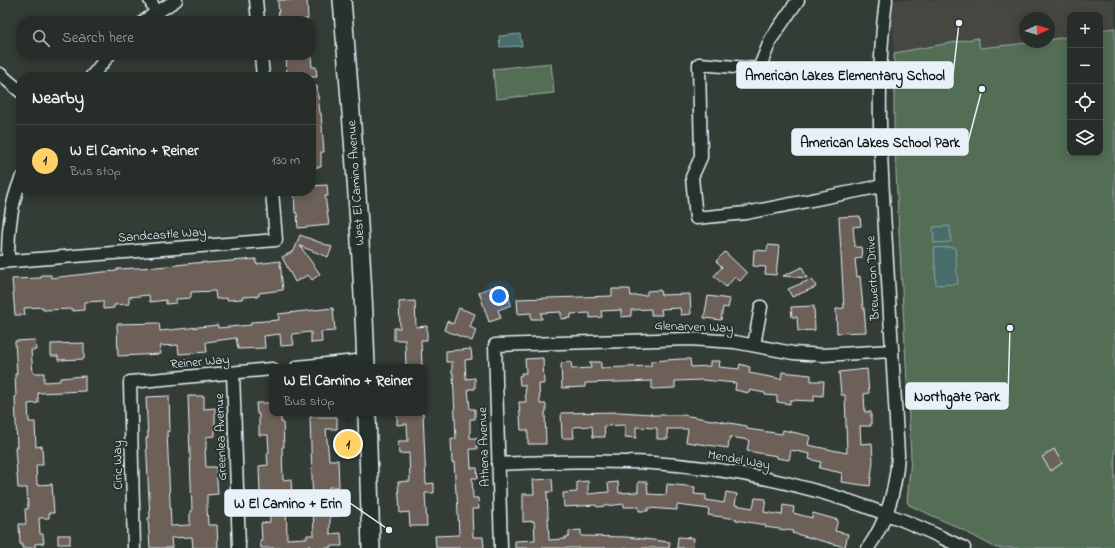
<!DOCTYPE html>
<html lang="en">
<head>
<meta charset="utf-8">
<style>
	body { margin:0; font-family:"Indie Flower",sans-serif; background:#2f3530; color:#f1f3f6 }
	.controls { position:absolute; right:12px; top:12px; display:grid; overflow:hidden; border-radius:8px; box-shadow:0 2px 10px #0003 }
	.controls button { width:36px; height:36px; display:grid; place-items:center; padding:0; border:0; border-bottom:1px solid #434945; background:#272d28; color:#f1f3f6; font:20px sans-serif }
	.compass { position:absolute; left:1019px; top:12px; width:36px; height:36px; border-radius:50%; background:#272d28; box-shadow:0 2px 10px #0003; rotate:86deg }
	.you { position:absolute; left:499px; top:296px; width:14px; height:14px; margin:-10px; border:3px solid #fff; border-radius:50%; background:#1a73e8; box-shadow:0 0 0 6px #1a73e833 }
	.badge { display:grid; place-items:center; width:26px; height:26px; border-radius:50%; background:#ffd166; color:#111; font-size:13px; font-weight:700 }
	.pin { position:absolute; translate:-50% -50%; border:2px solid #fff; box-shadow:0 1px 4px #0006 }
	.popup { position:absolute; left:269px; top:364px; width:158px; height:52px; box-sizing:border-box; display:grid; place-content:center; border-radius:8px; background:#272d28; filter:drop-shadow(0 1px 3px #0005); font-size:13px; white-space:nowrap; color:#a4a8a8 }
	.popup b { font-size:15px; color:#f1f3f6 }
	.popup::after { content:''; position:absolute; left:50%; top:100%; margin-left:-8px; border:8px solid transparent; border-top-color:#272d28 }
	.list { margin:0; padding:0; list-style:none }
	h2 { display:flex; justify-content:space-between; align-items:center; height:52px; margin:0; padding:0 16px; font-size:17px }
	h2 small { font-size:13px; font-weight:400; color:#a4a8a8 }
	.list li { display:grid; grid-template-columns:26px 1fr auto; gap:12px; align-items:center; box-sizing:border-box; height:72px; padding:0 16px; border-top:1px solid #434945 }
	.list b { display:block; font-size:15px; white-space:nowrap }
	.list p { margin:0; font-size:13px; white-space:nowrap; color:#a4a8a8 }
	.list em { font-size:13px; font-style:normal; color:#a4a8a8 }
	.icon { flex:none; width:22px; height:22px; fill:none; stroke:currentColor; stroke-width:2; stroke-linecap:round; stroke-linejoin:round }
	.map { position:relative; flex:none; width:1115px; height:548px; overflow:hidden }
	.search { position:absolute; background:#272d28; box-shadow:0 2px 10px #0003; left:16px; top:16px; width:300px; height:44px; display:flex; align-items:center; gap:10px; box-sizing:border-box; padding:0 14px; border-radius:16px; color:#a4a8a8; font-size:15px }
	.panel { position:absolute; background:#272d28; box-shadow:0 2px 10px #0003; left:16px; top:72px; width:300px; height:124px; border-radius:16px }
	.map>svg:first-child { display:block }
	.built { fill:#454740 }
	.green { fill:#536e55; stroke:#9eb0a6 }
	.water { fill:#496d6d; stroke:#89a2a5 }
	.building { fill:#6c6058; stroke:#e8f1f8 }
	.lines { fill:none; stroke-linecap:round; stroke-linejoin:round }
	.street-casing { stroke:#e8f1f8; stroke-width:15 }
	.secondary-casing { stroke:#e8f1f8; stroke-width:20 }
	.street { stroke:#26332d; stroke-width:12 }
	.secondary { stroke:#26332d; stroke-width:17 }
	.labels { text-anchor:middle; dominant-baseline:central; stroke-width:4; stroke-linejoin:round; paint-order:stroke }
	.street-label { font-size:13px; fill:#e8f1f8; stroke:#26332d }
	.leader { fill:none; stroke:#e8f1f8; stroke-width:1.5 }
	.callout-dot { fill:#e8f1f8; stroke:#26332d; stroke-width:1.5 }
	.callout { fill:#e8f1f8; stroke:#e8f1f8; stroke-width:1.5 }
	.callout-label { font-size:14px; text-anchor:middle; font-weight:bold; fill:#111 }
</style>
</head>
<body>
<div class="map">
<svg width="1115" height="548" viewBox="0 0 1115 548">
	<rect width="100%" height="100%" fill="#343c36"/>
	<filter id="ink" filterUnits="userSpaceOnUse"><feTurbulence type="fractalNoise" baseFrequency=".025" numOctaves="2"/><feDisplacementMap in="SourceGraphic" scale="8" xChannelSelector="R" yChannelSelector="G"/><feConvolveMatrix kernelMatrix="1 2 1 2 8 2 1 2 1" color-interpolation-filters="sRGB"/></filter>
	<g filter="url(#ink)">
		<polygon class="built" points="891,0 1115,0 1115,28 1100,30 1100,15 1070,15 1070,36 1049,40 1049,18 1025,18 1025,42 1037,42 980,48 977,38 894,53"/>
		<g class="green">
			<polygon points="1115,28 1115,548 996,548 957,527 909,505 907,502 911,458 897,195 894,125 894,53 978,38 980,48 1037,42 1049,42 1049,40 1070,36 1070,153 1100,153 1100,30"/>
			<polygon points="551,63 554,93 496,99 493,69"/>
		</g>
		<g class="water">
			<polygon points="520,34 522,46 500,47 499,36"/>
			<polygon points="950,226 951,242 934,243 933,227"/>
			<polygon points="955,247 958,284 936,285 934,248"/>
		</g>
		<g class="building">
			<polygon points="278,0 307,0 308,19 279,21"/>
			<polygon points="286,55 311,55 312,67 316,67 317,77 287,77"/>
			<polygon points="311,86 317,86 320,113 321,113 324,152 321,152 321,167 311,168"/>
			<polygon points="327,185 328,196 325,196 329,225 298,228 297,213 295,213 294,191 311,191 311,186"/>
			<polygon points="860,216 861,226 853,227 855,247 861,247 862,258 855,259 857,277 860,276 863,308 864,308 866,332 837,333 836,309 844,308 839,217"/>
			<polygon points="300,235 332,247 328,257 300,246 320,274 312,280 308,275 295,282 282,257 294,251"/>
			<polygon points="768,245 779,246 776,275 765,274 766,267 753,266 754,250 767,251"/>
			<polygon points="725,252 747,273 740,281 735,277 726,287 714,276 722,267 716,261"/>
			<polygon points="256,259 256,264 280,261 283,290 259,293 259,296 242,297 242,299 227,300 227,298 216,299 215,291 191,292 191,298 176,299 176,303 166,304 166,300 150,302 149,295 129,297 129,304 114,305 114,308 103,309 103,301 84,302 84,310 73,311 73,309 43,310 43,307 24,308 25,315 15,315 12,279 41,278 41,275 51,275 51,278 103,272 117,271 117,269 157,267 195,263 206,262 206,263"/>
			<polygon points="802,267 807,278 783,276"/>
			<polygon points="812,279 816,287 792,297 788,289"/>
			<polygon points="492,287 494,293 506,289 511,305 498,310 501,318 489,322 479,292"/>
			<polygon points="612,289 630,289 631,296 647,295 647,291 660,290 661,295 690,294 691,314 681,315 680,308 661,309 662,315 651,315 651,309 631,310 631,316 621,317 621,310 601,311 602,317 590,318 590,313 571,314 571,318 561,319 561,312 541,313 542,319 531,319 531,313 518,314 517,299 612,296"/>
			<polygon points="708,296 730,299 728,308 723,307 721,320 704,318"/>
			<polygon points="415,301 416,327 427,326 427,340 421,340 422,367 406,367 405,340 394,340 394,328 400,328 399,302"/>
			<polygon points="814,306 815,330 798,331 797,317 792,317 791,307"/>
			<polygon points="333,308 335,331 321,332 322,342 311,343 311,332 292,334 294,345 281,346 280,334 264,336 265,348 238,349 236,338 206,342 207,352 179,354 178,345 160,346 161,354 118,356 117,324 159,323 160,331 218,325 218,328 251,325 251,322 279,320 278,314"/>
			<polygon points="459,308 475,314 470,327 476,330 472,341 444,330 447,321 453,324"/>
			<polygon points="35,340 36,350 31,350 33,373 44,373 44,382 60,381 60,378 85,376 85,391 38,393 38,403 28,404 29,422 35,422 36,447 42,446 43,465 36,465 37,485 52,484 54,513 49,513 49,518 39,518 40,534 43,534 44,543 35,544 35,548 22,548 22,544 20,544 19,524 26,524 25,509 28,509 27,488 18,488 15,447 17,447 15,397 16,397 15,374 17,374 15,341"/>
			<polygon points="84,343 84,359 58,360 58,356 51,356 51,344"/>
			<polygon points="471,349 472,359 465,360 466,379 475,378 475,389 468,389 470,409 475,409 475,419 470,419 470,438 477,438 477,449 470,449 471,468 477,468 478,478 472,478 473,498 478,498 479,509 472,509 473,537 483,537 484,548 436,548 435,536 459,535 457,493 456,493 454,462 452,463 451,439 456,439 453,373 452,373 452,362 446,362 446,351"/>
			<polygon points="543,358 544,384 539,384 540,404 546,404 546,412 545,412 546,444 528,444 528,430 521,430 519,402 526,402 525,385 520,385 519,376 522,375 521,373 526,373 525,359"/>
			<polygon points="681,359 690,359 691,367 710,366 710,361 720,361 719,367 739,369 740,364 750,367 749,373 781,379 782,372 811,375 811,381 824,381 823,396 814,395 814,401 790,400 790,404 777,402 777,396 765,395 765,393 750,390 749,393 735,390 736,383 703,380 675,381 675,388 652,389 652,381 585,383 585,387 562,388 561,363 571,362 572,369 591,368 590,362 601,362 601,368 651,366 651,361"/>
			<polygon points="867,369 869,393 864,394 865,412 871,412 871,426 860,426 861,444 872,443 873,461 870,486 841,482 842,473 819,468 821,462 809,459 810,454 791,450 789,460 777,458 777,456 747,451 749,440 730,437 728,448 686,442 688,429 667,429 668,439 657,439 657,428 636,427 636,438 625,437 625,425 604,426 605,437 593,437 592,426 573,427 574,438 562,438 561,413 619,412 652,414 652,415 683,415 747,426 747,429 782,434 783,430 810,436 808,445 847,453 845,395 841,395 839,372"/>
			<polygon points="169,396 170,431 167,431 171,526 190,525 190,512 192,512 188,396 204,396 204,409 215,408 215,436 206,437 206,450 205,450 206,467 216,467 218,494 207,495 207,508 208,525 217,525 218,548 193,548 192,537 171,538 172,548 150,548 148,518 150,518 146,438 148,438 146,397"/>
			<polygon points="256,403 272,403 272,413 281,413 281,422 283,422 284,447 282,447 283,480 291,479 292,498 286,498 287,539 307,538 307,535 314,535 310,417 337,417 337,429 326,429 329,460 338,460 339,487 329,487 329,504 340,503 340,516 330,516 330,534 341,533 342,546 330,546 330,548 310,548 310,546 292,547 293,548 261,548 260,540 262,540 261,523 270,522 269,492 260,493 259,466 268,465 267,453 269,453 268,435 259,435 259,414 257,414"/>
			<polygon points="397,413 423,413 426,484 434,483 434,493 425,493 427,526 410,526 409,512 400,513 398,482 410,481 409,453 399,454 398,441 408,441 407,424 397,425"/>
			<polygon points="1054,449 1062,463 1051,471 1042,457"/>
			<polygon points="552,479 553,492 547,492 549,540 565,539 565,537 569,537 569,531 581,530 581,536 626,537 670,542 669,548 515,548 515,541 535,540 534,521 523,522 523,494 534,494 533,480"/>
			<polygon points="588,481 588,494 609,492 608,483 618,482 619,493 638,492 638,482 647,482 648,494 666,495 667,484 695,487 694,494 706,495 706,500 724,503 726,492 737,494 735,505 753,508 755,498 766,499 764,512 782,515 783,505 794,507 793,513 812,518 813,513 838,520 835,531 848,534 845,547 792,533 793,531 765,527 765,525 736,520 737,519 708,515 709,509 677,505 677,510 648,508 648,511 639,511 639,507 624,507 624,504 597,507 596,505 564,507 563,493 577,492 577,482"/>
			<rect x="58" y="535" width="12" height="9"/>
			<polygon points="678,537 694,538 693,548 677,548"/>
		</g>
		<g class="lines">
			<g class="street-casing">
				<g id="street">
					<polyline points="150,0 156,12"/>
					<polyline points="256,0 258,21"/>
					<polyline points="798,0 771,39 759,69 699,64 701,157 692,177 696,218 746,213 882,186"/>
					<polyline points="144,21 176,0"/>
					<polyline points="261,55 263,77"/>
					<polyline points="0,74 21,92"/>
					<polyline points="91,77 109,55"/>
					<path d="M8 261C8 233 10 205 21 179"/>
					<polyline points="0,262 276,240 272,191"/>
					<polyline points="754,345 761,307"/>
					<polyline points="297,367 366,360"/>
					<polyline points="233,373 239,548"/>
					<path d="M498 464C550 462 601 460 653 463 732 468 812 486 886 514 913 523 938 536 964 548"/>
					<polyline points="134,548 130,382 272,369"/>
					<polyline points="501,548 495,345 689,339 735,342 793,353 823,355 892,351"/>
					<path d="M868 548C888 520 896 488 898 455 894 385 890 315 886 245 881 164 875 81 886 0"/>
				</g>
			</g>
			<g class="secondary-casing">
				<g id="secondary">
					<path d="M342 0C352 122 362 245 366 367"/>
					<polyline points="367,413 371,548"/>
				</g>
			</g>
			<use href="#street" class="street"/>
			<use href="#secondary" class="secondary"/>
		</g>
	</g>
	<g class="labels">
		<g class="street-label">
			<text transform="translate(356 183) rotate(-94)">West El Camino Avenue</text>
			<text transform="translate(162 235) rotate(-4)">Sandcastle Way</text>
			<text transform="translate(873 278) rotate(-93)">Brewerton Drive</text>
			<text transform="translate(694 327) rotate(2)">Glenarven Way</text>
			<text transform="translate(200 362) rotate(-5)">Reiner Way</text>
			<text transform="translate(221 437) rotate(-92)">Greenlea Avenue</text>
			<text transform="translate(484 447) rotate(-92)">Athena Avenue</text>
			<text transform="translate(739 460) rotate(10)">Mendel Way</text>
			<text transform="translate(118 465) rotate(-91)">Ciric Way</text>
		</g>
	</g>
	<path class="leader" d="M959 23L953 75M982 89L968 142M1010 328L1008 396M389 530L350 503"/>
	<g class="callout-dot">
		<circle cx="959" cy="23" r="4"/>
		<circle cx="982" cy="89" r="4"/>
		<circle cx="1010" cy="328" r="4"/>
		<circle cx="389" cy="530" r="4"/>
	</g>
	<g class="callout">
		<rect x="737" y="62" width="216" height="26" rx="4"/>
		<rect x="792" y="129" width="176" height="26" rx="4"/>
		<rect x="906" y="383" width="102" height="26" rx="4"/>
		<rect x="225" y="490" width="125" height="26" rx="4"/>
	</g>
	<g class="callout-label">
		<text x="845" y="80">American Lakes Elementary School</text>
		<text x="880" y="147">American Lakes School Park</text>
		<text x="957" y="401">Northgate Park</text>
		<text x="288" y="508">W El Camino + Erin</text>
	</g>
</svg>
<div class="controls">
<button>+</button>
<button>−</button>
<button><svg class="icon" aria-label="locate" viewBox="0 0 24 24"><circle cx="12" cy="12" r="6"/><path d="M12 2v4M12 18v4M2 12h4M18 12h4"/></svg></button>
<button><svg class="icon" aria-label="layers" viewBox="0 0 24 24"><path d="M12 4l9 5-9 5-9-5zM3 14l9 5 9-5"/></svg></button>
</div>
<svg class="compass" viewBox="-18 -18 36 36"><path d="M0-13l5 13h-10z" fill="#e53935"/><path d="M0 13l5-13h-10z" fill="#a4a8a8"/></svg>
<div class="you"></div>
<div class="pin badge" style="left:348px;top:444px">1</div>
<div class="popup"><b>W El Camino + Reiner</b>Bus stop</div>
<div class="search"><svg class="icon" aria-label="search" viewBox="0 0 24 24"><circle cx="10" cy="10" r="6"/><path d="M15 15l6 6"/></svg>Search here</div>
<section class="panel">
<h2>Nearby<small></small></h2>
<ul class="list">
<li><span class="badge">1</span><div><b>W El Camino + Reiner</b><p>Bus stop</p></div><em>130 m</em></li>
</ul>
</section>
</div>
</body>
</html>
